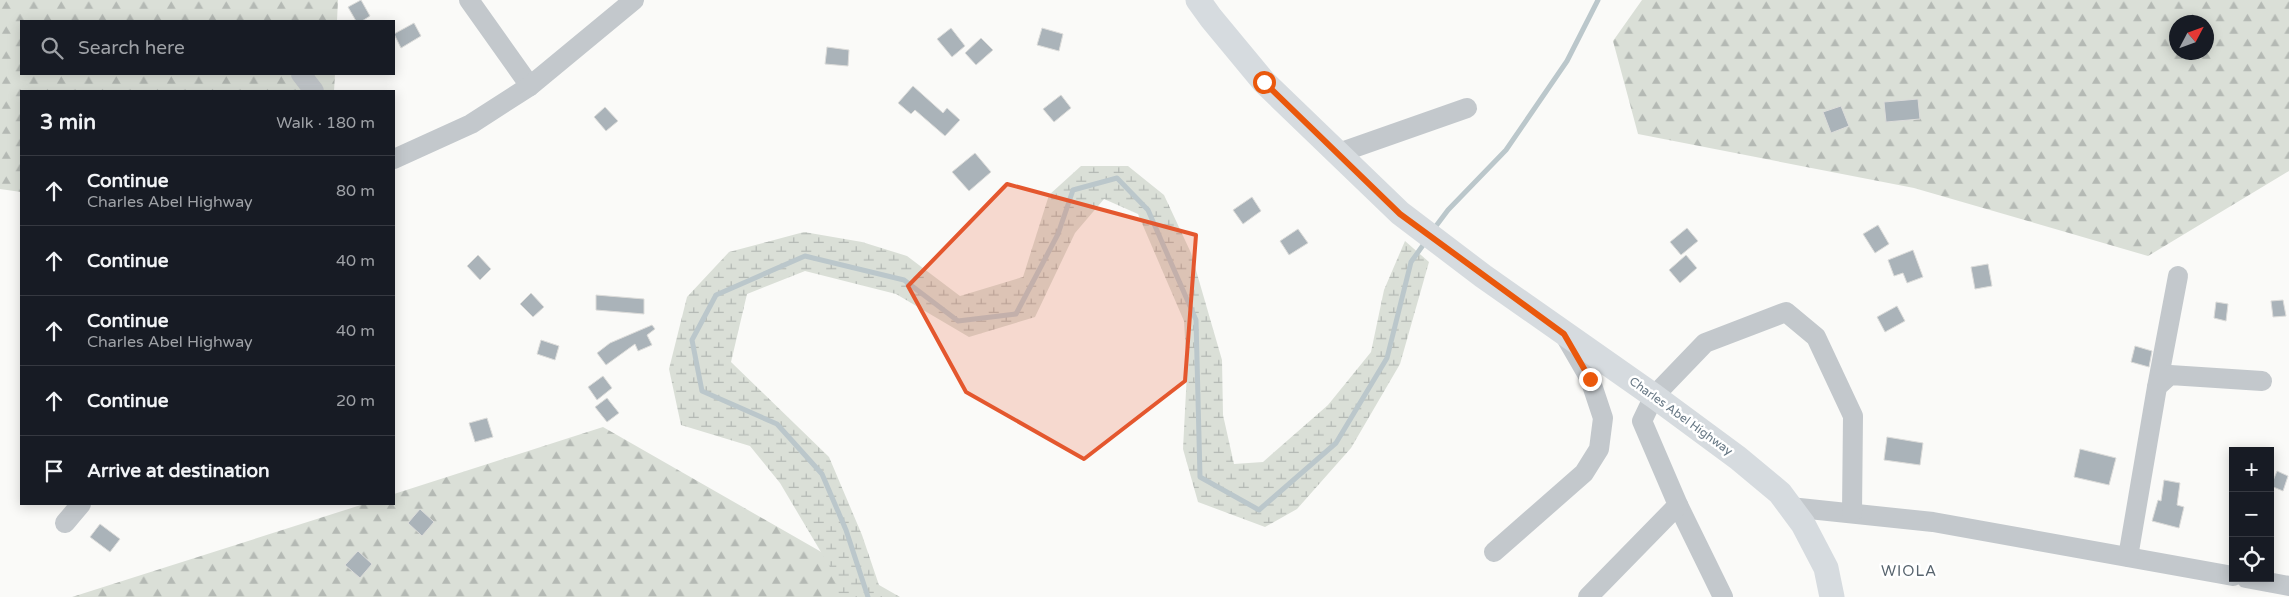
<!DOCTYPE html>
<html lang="en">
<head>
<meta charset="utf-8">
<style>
	body { margin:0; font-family:"Varela Round",sans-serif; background:#20242c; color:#f1f3f6 }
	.controls { position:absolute; right:15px; bottom:15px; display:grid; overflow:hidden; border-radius:0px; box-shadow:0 2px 12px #0003 }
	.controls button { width:45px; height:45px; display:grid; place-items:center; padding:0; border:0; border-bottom:1px solid #363941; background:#171b24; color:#f1f3f6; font:25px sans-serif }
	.compass { position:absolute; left:2169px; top:15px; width:45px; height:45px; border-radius:50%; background:#171b24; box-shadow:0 2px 12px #0003; rotate:49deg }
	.stop { position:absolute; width:15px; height:15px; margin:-11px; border:4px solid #ea580c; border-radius:50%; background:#fff }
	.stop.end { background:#ea580c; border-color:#fff; box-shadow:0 1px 5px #0008 }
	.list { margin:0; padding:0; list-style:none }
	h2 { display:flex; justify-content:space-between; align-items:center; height:65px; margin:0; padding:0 20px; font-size:21px }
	h2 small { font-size:16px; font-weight:400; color:#9ea1a6 }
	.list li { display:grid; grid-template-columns:32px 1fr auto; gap:15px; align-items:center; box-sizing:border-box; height:70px; padding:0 20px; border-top:1px solid #363941 }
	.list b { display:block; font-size:19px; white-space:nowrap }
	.list p { margin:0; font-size:16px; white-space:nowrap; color:#9ea1a6 }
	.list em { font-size:16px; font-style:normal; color:#9ea1a6 }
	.icon { flex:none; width:28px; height:28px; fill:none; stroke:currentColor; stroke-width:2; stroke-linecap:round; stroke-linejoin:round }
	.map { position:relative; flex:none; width:2289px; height:597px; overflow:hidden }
	.search { position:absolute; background:#171b24; box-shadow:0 2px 12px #0003; left:20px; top:20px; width:375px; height:55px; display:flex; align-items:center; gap:12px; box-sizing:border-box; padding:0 18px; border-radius:0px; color:#9ea1a6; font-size:19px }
	.panel { position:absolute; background:#171b24; box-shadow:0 2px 12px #0003; left:20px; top:90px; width:375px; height:415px; border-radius:0px }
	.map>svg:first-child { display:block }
	.forest { fill:url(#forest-firs); fill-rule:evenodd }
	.wetland { fill:url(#wetland-marsh) }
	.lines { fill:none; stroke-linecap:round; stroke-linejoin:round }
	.stream { stroke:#bbc7cb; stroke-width:5 }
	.building { fill:#aab3b9; stroke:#dcdcda }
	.minor { stroke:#c3c8cc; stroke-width:20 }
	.major { stroke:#d6dbdf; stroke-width:25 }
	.route { stroke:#ea580c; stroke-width:6 }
	.marked { fill:#e4572e; fill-opacity:0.2; stroke:#e4572e; stroke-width:4; stroke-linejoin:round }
	.labels { text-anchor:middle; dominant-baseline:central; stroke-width:5; stroke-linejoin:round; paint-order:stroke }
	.street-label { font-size:12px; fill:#657683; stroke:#fff }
	.quarter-label { font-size:15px; letter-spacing:1px; fill:#57646e; stroke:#fff }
</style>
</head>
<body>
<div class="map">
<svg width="2289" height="597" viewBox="0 0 2289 597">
	<defs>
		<pattern id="forest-firs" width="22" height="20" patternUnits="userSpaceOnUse" patternTransform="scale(1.25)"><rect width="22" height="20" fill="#dadfd7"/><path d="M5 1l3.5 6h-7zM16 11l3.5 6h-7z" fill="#b4b9b4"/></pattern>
		<pattern id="wetland-marsh" width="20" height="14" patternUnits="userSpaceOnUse" patternTransform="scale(1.25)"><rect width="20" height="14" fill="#dadfd7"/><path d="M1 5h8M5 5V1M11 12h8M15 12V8" fill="none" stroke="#b4b9b4"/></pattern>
	</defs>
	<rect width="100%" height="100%" fill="#fafaf8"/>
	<g class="forest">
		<polygon points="0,0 338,0 337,21 21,21 21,74 335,74 334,91 21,91 21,192 0,189"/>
		<path d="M1642 0H2289V171L2148 256 1914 188 1638 134 1613 41ZM2176 22H2206V52H2176Z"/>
		<polygon points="603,427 900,597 72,597 364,504 394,504 394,494"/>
	</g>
	<polygon class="wetland" points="1081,166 1128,166 1164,195 1191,253 1222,360 1223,415 1234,464 1263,462 1328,405 1371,352 1384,290 1405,241 1429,262 1400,364 1351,448 1297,509 1265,527 1198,502 1183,449 1187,372 1184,321 1138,214 1104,199 1075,233 1035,317 969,337 896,294 805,271 747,294 731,362 829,457 862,535 883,597 836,597 837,579 780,483 750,446 681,425 669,369 687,297 729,252 804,232 862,242 907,256 960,296 1023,277 1049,195"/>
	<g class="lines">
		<g class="stream">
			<polyline points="1433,230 1448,210 1506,150 1567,61 1598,0"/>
			<polyline points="868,597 846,530 822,474 777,424 702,391 692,340 716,295 805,256 904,280 958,321 1016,314 1058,234 1073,190 1117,178 1148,210 1196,320 1200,477 1259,510 1336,443 1387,358 1411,262 1426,241"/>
		</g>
	</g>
	<g class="building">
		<polygon points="361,0 370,16 362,21 356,21 348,7"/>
		<polygon points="414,23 421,36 401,48 394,34"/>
		<polygon points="951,28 965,46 952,57 937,39"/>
		<polygon points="1042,28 1063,34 1059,51 1037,45"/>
		<polygon points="981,38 993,50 976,65 965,53"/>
		<polygon points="827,47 849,50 848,66 825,64"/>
		<polygon points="913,86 943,113 947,108 960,120 945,136 915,110 911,114 898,103"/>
		<polygon points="1061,95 1071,108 1054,122 1043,109"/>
		<polygon points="1918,99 1920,119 1886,122 1884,102"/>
		<polygon points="1841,106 1849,126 1831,133 1823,112"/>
		<polygon points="605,107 618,121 606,131 594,117"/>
		<polygon points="975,153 991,172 969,191 952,172"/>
		<polygon points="1252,197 1261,211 1243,224 1233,210"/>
		<polygon points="1878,225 1889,244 1875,253 1863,234"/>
		<polygon points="1687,228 1698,241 1681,255 1670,242"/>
		<polygon points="1298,229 1308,243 1289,255 1280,241"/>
		<polygon points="1913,250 1923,277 1907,283 1903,273 1894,276 1888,260"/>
		<polygon points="478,255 491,269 480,280 467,266"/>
		<polygon points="1686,255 1697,268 1680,283 1669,270"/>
		<polygon points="1988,264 1992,286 1975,289 1971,267"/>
		<polygon points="531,293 544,307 533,317 520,304"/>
		<polygon points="596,295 644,299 644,314 596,310"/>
		<polygon points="2283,300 2286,316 2273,317 2271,301"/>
		<polygon points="2216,302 2228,304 2226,321 2214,318"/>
		<polygon points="1897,306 1905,321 1885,332 1877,317"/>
		<polygon points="652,325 655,329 647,335 652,345 638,351 635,344 606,365 597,353 610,343"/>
		<polygon points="541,340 559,346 555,360 537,354"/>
		<polygon points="2135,346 2152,351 2149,367 2131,362"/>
		<polygon points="603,376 612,388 597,400 588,387"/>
		<polygon points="607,398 619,413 607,422 595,407"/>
		<polygon points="487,418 493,437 475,442 469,423"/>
		<polygon points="1887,437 1923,443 1920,465 1884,460"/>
		<polygon points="2080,449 2116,458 2109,485 2074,477"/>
		<polygon points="2277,471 2288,476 2283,491 2271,486"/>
		<polygon points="2164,480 2180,483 2177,505 2184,507 2179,528 2152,521 2158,500 2161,501"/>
		<polygon points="420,509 434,522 422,536 408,523"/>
		<polygon points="100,524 120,539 110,552 90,537"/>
		<polygon points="358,551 372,564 360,578 345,565"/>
	</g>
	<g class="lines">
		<g class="minor">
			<polyline points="469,0 530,86"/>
			<polyline points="301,74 314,91"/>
			<polyline points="1336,154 1467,108"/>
			<polyline points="394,159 471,124 530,86 634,0"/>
			<polyline points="2157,387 2178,276"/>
			<polyline points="1678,505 1723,597"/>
			<polyline points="1790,507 1933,522 2233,576"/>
			<polyline points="65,523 81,504"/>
			<polyline points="1494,552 1584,473 1599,449 1603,418 1590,379 1564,334"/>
			<polyline points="2128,557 2157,387 2170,375 2262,381"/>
			<polyline points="2246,578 2289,586"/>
			<polyline points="1588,597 1678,505 1642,421 1654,396 1705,343 1786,312 1816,337 1853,416 1852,513"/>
		</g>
		<polyline class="major" points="1198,0 1211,18 1264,82 1400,213 1483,276 1654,396 1738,458 1780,493 1803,524 1826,568 1832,597"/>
	</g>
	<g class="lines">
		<polyline class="route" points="1264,82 1400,214 1564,334 1590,379"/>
	</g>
	<path class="marked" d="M1007 184 1196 235 1185 381 1084 459 966 392 908 286Z"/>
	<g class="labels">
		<g class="street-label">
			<text transform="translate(1681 416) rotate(36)">Charles Abel Highway</text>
		</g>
		<g class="quarter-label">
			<text x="1909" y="571">WIOLA</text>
		</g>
	</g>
</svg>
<div class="controls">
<button>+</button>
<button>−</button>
<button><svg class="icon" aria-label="locate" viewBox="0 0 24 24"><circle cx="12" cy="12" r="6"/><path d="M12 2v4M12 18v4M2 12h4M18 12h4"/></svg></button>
</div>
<svg class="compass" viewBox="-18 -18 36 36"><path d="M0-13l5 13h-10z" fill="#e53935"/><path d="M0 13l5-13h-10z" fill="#9ea1a6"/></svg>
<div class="stop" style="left:1264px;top:82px"></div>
<div class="stop end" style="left:1590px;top:379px"></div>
<div class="search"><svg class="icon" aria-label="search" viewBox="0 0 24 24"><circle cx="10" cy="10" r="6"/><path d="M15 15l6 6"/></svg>Search here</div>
<section class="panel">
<h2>3 min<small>Walk · 180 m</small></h2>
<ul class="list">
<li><svg class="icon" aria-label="ahead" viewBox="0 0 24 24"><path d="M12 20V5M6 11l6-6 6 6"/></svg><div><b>Continue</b><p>Charles Abel Highway</p></div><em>80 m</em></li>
<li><svg class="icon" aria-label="ahead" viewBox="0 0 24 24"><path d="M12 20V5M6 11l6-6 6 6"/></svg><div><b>Continue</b></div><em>40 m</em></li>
<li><svg class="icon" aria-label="ahead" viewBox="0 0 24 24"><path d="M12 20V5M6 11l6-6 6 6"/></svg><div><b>Continue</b><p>Charles Abel Highway</p></div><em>40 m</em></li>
<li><svg class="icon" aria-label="ahead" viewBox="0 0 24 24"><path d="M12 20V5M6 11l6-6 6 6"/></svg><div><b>Continue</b></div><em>20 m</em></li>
<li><svg class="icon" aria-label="arrive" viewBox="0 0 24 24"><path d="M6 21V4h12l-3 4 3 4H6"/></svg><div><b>Arrive at destination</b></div></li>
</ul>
</section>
</div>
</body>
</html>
